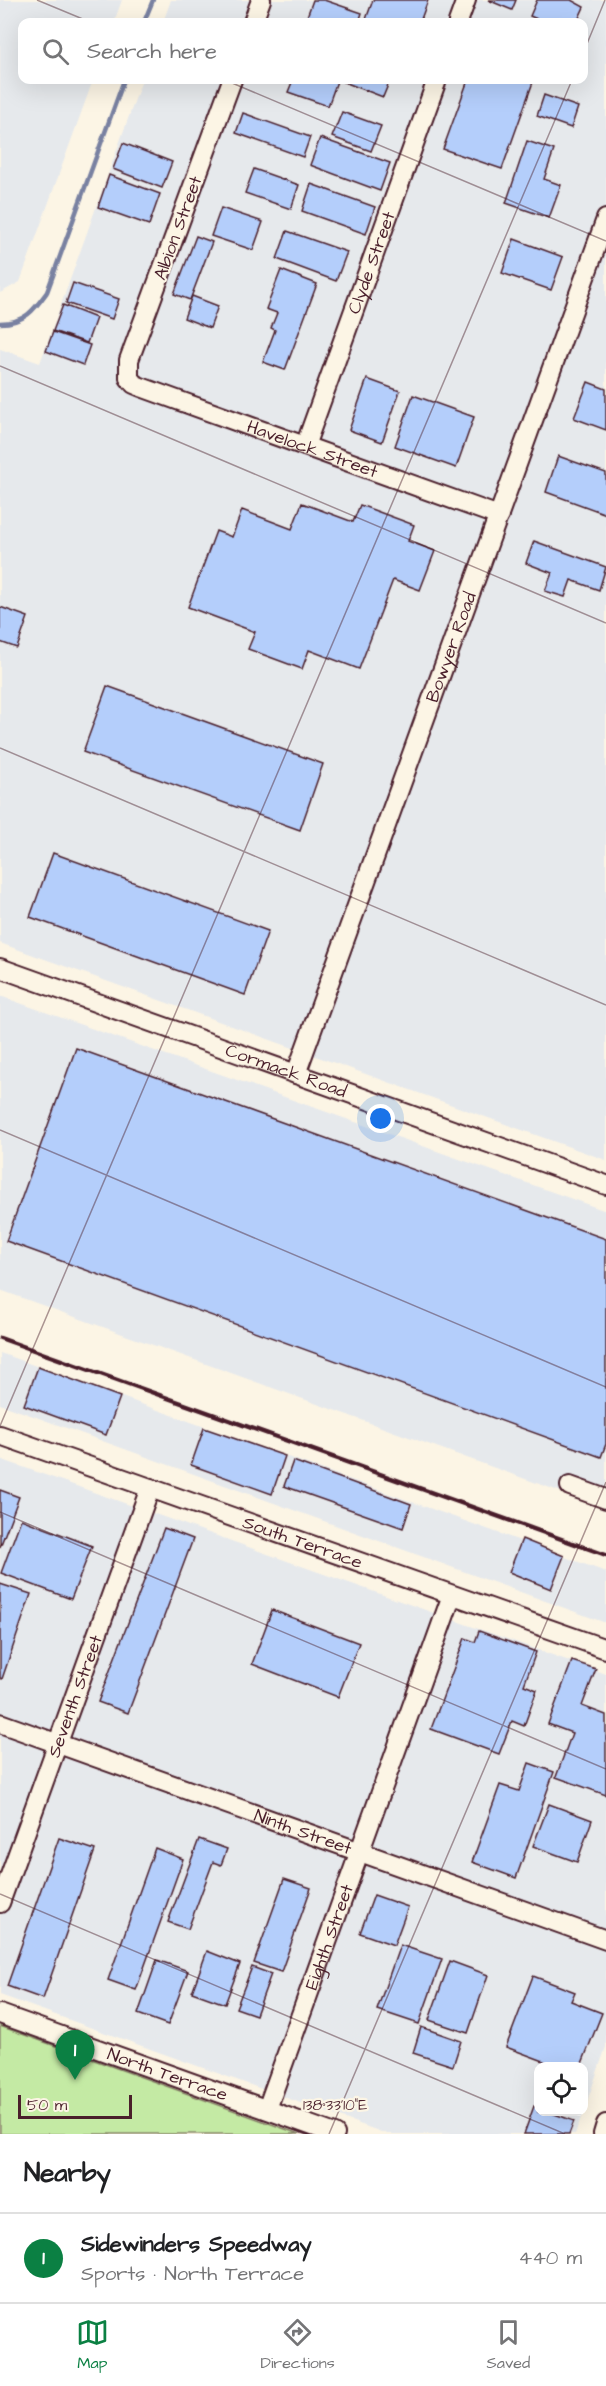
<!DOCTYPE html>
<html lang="en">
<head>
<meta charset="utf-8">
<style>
	body { margin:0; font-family:"Architects Daughter",sans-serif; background:#f6f6f6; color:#202124 }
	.controls { position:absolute; right:18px; bottom:18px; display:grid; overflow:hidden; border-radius:12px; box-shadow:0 6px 24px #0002 }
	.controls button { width:54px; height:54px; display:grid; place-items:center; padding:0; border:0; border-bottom:2px solid #e0e0e0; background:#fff; color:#202124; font:30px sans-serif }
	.scale { position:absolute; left:18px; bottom:15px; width:114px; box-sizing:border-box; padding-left:6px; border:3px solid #4a1f2b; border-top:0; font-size:16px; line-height:21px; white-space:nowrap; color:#4a1f2b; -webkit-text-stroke:4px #fcf5e5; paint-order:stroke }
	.you { position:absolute; left:381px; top:1119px; width:21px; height:21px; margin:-15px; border:4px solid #fff; border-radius:50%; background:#1a73e8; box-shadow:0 0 0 9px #1a73e833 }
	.badge { display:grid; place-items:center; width:39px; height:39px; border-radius:50%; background:#0b8043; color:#fff; font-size:20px; font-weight:700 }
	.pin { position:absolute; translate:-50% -50px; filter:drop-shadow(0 2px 3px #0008) }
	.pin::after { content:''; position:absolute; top:32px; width:21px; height:18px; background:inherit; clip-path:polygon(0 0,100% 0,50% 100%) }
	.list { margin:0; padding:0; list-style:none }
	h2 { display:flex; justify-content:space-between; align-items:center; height:78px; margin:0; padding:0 24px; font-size:26px }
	h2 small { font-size:20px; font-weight:400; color:#757577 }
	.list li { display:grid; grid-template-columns:39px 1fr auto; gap:18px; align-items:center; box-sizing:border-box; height:90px; padding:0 24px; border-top:2px solid #e0e0e0 }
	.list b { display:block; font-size:22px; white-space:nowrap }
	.list p { margin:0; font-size:20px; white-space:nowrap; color:#757577 }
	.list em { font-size:20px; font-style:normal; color:#757577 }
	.icon { flex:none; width:33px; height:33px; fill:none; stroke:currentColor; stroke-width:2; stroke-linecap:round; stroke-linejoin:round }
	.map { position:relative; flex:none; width:606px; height:2134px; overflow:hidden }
	.search { position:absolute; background:#fff; box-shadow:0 6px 24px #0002; left:18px; right:18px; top:18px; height:66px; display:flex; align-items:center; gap:15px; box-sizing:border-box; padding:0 21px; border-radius:12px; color:#757577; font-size:22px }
	.sheet { height:168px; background:#fff }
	nav { display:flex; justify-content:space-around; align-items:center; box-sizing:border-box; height:84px; border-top:2px solid #e0e0e0; background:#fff; font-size:16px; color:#757577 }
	nav a { display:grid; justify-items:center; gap:3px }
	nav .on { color:#0b8043 }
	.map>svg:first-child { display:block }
	.built { fill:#e6e9ec }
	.green { fill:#c4eaa4; stroke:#878468; stroke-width:1.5 }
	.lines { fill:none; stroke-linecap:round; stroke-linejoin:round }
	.stream { stroke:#7981a1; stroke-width:4.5 }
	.building { fill:#b4cefb; stroke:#4a1f2b; stroke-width:1.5 }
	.minor-casing { stroke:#4a1f2b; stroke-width:22 }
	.minor { stroke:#fcf5e5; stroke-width:18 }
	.rail { stroke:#4a1f2b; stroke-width:4.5 }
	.ticks { fill:none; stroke:#4a1f2b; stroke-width:1.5; stroke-opacity:0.45 }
	.labels { text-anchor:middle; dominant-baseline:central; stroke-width:4.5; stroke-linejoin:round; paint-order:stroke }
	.street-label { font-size:18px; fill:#4a1f2b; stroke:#fcf5e5 }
	.ticks-label { font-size:15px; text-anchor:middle; fill:#4a1f2b; stroke:#fcf5e5; stroke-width:4.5; stroke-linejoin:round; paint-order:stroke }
</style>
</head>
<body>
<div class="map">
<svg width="606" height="2134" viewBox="0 0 606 2134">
	<rect width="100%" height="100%" fill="#fcf5e5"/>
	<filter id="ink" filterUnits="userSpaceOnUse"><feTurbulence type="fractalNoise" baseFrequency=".0167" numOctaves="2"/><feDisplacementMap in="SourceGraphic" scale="12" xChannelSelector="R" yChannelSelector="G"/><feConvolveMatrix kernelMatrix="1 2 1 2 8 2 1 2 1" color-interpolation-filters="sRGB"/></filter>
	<g filter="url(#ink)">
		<g class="built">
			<polygon points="0,0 122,0 114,22 22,22 22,80 93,80 20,282 0,293"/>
			<polygon points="171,0 606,0 606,1160 0,943 0,349 40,363 142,80 584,80 584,22 163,22"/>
			<polygon points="0,996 606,1211 606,1508 0,1290"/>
			<polygon points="0,1353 606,1572 606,1623 0,1404"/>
			<polygon points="0,1459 606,1674 606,2047 584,2110 584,2066 538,2066 538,2112 583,2112 575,2134 387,2134 0,1995"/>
		</g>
		<polygon class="green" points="0,2026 299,2134 0,2134"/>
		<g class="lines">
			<g class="stream">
				<polyline points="144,22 153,0"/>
				<path d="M0 323C25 323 34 310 47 292L124 80"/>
			</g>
		</g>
		<g class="building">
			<polygon points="313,0 324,0 362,13 359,22 305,22"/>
			<polygon points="373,0 428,0 420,22 365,22"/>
			<polygon points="488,0 516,0 512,10"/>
			<polygon points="537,0 571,0 584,7 577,22 536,22 537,19 530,16"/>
			<polygon points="293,80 333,80 337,81 328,106 288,92"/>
			<polygon points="345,80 390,80 383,97 344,82"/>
			<polygon points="468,80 526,80 533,82 502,169 443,149"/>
			<polygon points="544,95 578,107 571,128 537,116"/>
			<polygon points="342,112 381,126 371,151 332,137"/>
			<polygon points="243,113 310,137 303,157 236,133"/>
			<polygon points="320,138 390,163 380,191 310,165"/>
			<polygon points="527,141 554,150 544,179 561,185 549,218 506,203"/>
			<polygon points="123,143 172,162 162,188 113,169"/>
			<polygon points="254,169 299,185 291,209 245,193"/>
			<polygon points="109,175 160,194 149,225 98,207"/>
			<polygon points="311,184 375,207 366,234 302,211"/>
			<polygon points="221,208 263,222 253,250 211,236"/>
			<polygon points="287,231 347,252 336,281 277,259"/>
			<polygon points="196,236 212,242 190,300 174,294"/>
			<polygon points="514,239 563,257 551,290 502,273"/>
			<polygon points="281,270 317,284 285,370 263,362 275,330 271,328 277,313 266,309"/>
			<polygon points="73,283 119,299 112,319 66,303"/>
			<polygon points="192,296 218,306 210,328 184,318"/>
			<polygon points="63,305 96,318 87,343 53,331"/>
			<polygon points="53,332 90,345 83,365 46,351"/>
			<polygon points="367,379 400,391 382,442 349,430"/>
			<polygon points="588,382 606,389 606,430 574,418"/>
			<polygon points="413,395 474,417 456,468 395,446"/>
			<polygon points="558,456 606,473 606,514 546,492"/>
			<polygon points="302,503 353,522 360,505 414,525 408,541 435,551 420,590 393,580 359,669 309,650 302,669 248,649 255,632 188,607 216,531 232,537 242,510 292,529"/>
			<polygon points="534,541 606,567 599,590 571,580 565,597 545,591 552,573 526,563"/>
			<polygon points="0,607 28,617 17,648 0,642"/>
			<polygon points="107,686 323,764 300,830 83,752"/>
			<polygon points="53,853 268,931 245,995 30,917"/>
			<polygon points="76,1048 606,1239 606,1444 601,1457 6,1241"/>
			<polygon points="38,1367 120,1397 106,1435 24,1405"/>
			<polygon points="204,1428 285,1456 272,1494 191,1465"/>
			<polygon points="293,1461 411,1504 403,1528 284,1486"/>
			<polygon points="0,1490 19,1497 0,1547"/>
			<polygon points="21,1519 92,1546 71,1599 1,1573"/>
			<polygon points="164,1528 193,1539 128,1713 98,1702"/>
			<polygon points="522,1539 564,1556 551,1589 509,1572"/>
			<polygon points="0,1584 31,1594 2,1679 0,1678"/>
			<polygon points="272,1610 359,1643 338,1697 252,1664"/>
			<polygon points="479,1631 536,1652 524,1685 537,1690 524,1726 512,1721 499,1754 431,1729 465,1638 475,1642"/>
			<polygon points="572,1661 596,1669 582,1706 606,1715 606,1795 556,1777 572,1733 548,1724"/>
			<polygon points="529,1763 554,1772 516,1878 472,1862 500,1785 519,1791"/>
			<polygon points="549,1804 592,1820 577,1862 533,1846"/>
			<polygon points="59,1838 95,1850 43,1999 7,1986"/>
			<polygon points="199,1839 227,1849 221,1865 213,1862 188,1929 168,1922"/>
			<polygon points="155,1848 183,1859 136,1990 108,1980"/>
			<polygon points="284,1879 311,1888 281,1972 254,1963"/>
			<polygon points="374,1895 408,1907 394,1945 360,1933"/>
			<polygon points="400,1945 442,1959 419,2024 377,2010"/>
			<polygon points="207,1951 240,1964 225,2004 192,1992"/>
			<polygon points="157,1960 188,1971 168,2025 138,2014"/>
			<polygon points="450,1961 488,1975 468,2033 429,2020"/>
			<polygon points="252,1967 271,1974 256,2015 236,2008"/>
			<polygon points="533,1976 575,1992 571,2001 602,2013 581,2066 557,2066 506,2047"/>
			<polygon points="421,2027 461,2041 453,2066 413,2053"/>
			<polygon points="534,2106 538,2108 538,2112 549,2112 574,2121 569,2134 524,2134"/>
		</g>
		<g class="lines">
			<g class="minor-casing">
				<g id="minor">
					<polyline points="253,22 261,0"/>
					<polyline points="458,22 466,0"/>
					<path id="s1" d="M232 80 129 360V378L134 384 141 387 499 516"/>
					<path id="s2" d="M305 446 437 80"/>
					<path id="s3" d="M0 968 606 1185"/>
					<path id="s4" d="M296 1074 606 219"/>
					<path id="s5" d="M0 1435 606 1649"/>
					<polyline points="570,1486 606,1499"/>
					<path id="s6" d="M0 1723 606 1940"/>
					<path id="s7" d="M0 1903 150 1488"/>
					<path id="s8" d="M0 2014 335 2134"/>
					<path id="s9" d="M267 2109 452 1595"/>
					<polyline points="603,2134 606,2124"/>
				</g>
			</g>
			<use href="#minor" class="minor"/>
			<polyline class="rail" points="0,1338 606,1555"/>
		</g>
	</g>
	<path class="ticks" d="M37 0 90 22M584 51 605 0M225 80 606 241M0 366 606 623M0 748 606 1005M0 1130 606 1387M0 1426 572 80M0 1512 606 1769M0 1894 565 2134M329 2134 606 1482"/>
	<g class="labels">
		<g class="street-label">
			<text transform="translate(178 228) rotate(-70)">Albion Street</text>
			<text stroke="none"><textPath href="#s2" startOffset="195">Clyde Street</textPath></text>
			<text stroke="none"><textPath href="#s1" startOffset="514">Havelock Street</textPath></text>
			<text stroke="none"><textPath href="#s4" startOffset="454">Bowyer Road</textPath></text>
			<text stroke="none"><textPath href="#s3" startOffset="304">Cormack Road</textPath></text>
			<text stroke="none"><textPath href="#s5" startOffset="321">South Terrace</textPath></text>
			<text stroke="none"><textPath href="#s7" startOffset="220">Seventh Street</textPath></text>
			<text stroke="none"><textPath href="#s6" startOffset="322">Ninth Street</textPath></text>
			<text stroke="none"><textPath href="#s9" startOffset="183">Eighth Street</textPath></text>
			<text stroke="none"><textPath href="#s8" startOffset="178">North Terrace</textPath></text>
		</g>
	</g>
	<g class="ticks-label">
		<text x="335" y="2110">138°33'10"E</text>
	</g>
</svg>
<div class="controls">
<button><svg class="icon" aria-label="locate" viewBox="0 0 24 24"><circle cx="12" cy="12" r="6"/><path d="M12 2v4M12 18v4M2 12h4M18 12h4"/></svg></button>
</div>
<div class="scale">50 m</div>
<div class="you"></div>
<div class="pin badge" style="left:75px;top:2080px">1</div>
<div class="search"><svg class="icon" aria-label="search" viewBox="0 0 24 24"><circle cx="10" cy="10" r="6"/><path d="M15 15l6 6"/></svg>Search here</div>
</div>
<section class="sheet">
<h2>Nearby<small></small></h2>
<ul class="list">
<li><span class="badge">1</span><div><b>Sidewinders Speedway</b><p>Sports · North Terrace</p></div><em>440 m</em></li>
</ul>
</section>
<nav>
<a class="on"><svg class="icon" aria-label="map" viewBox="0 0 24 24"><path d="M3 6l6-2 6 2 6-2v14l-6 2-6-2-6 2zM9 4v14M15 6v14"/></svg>Map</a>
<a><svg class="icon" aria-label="directions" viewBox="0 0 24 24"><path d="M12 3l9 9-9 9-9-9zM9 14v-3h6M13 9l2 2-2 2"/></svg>Directions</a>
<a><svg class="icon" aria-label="saved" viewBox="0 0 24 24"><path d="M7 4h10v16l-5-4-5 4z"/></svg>Saved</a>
</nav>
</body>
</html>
